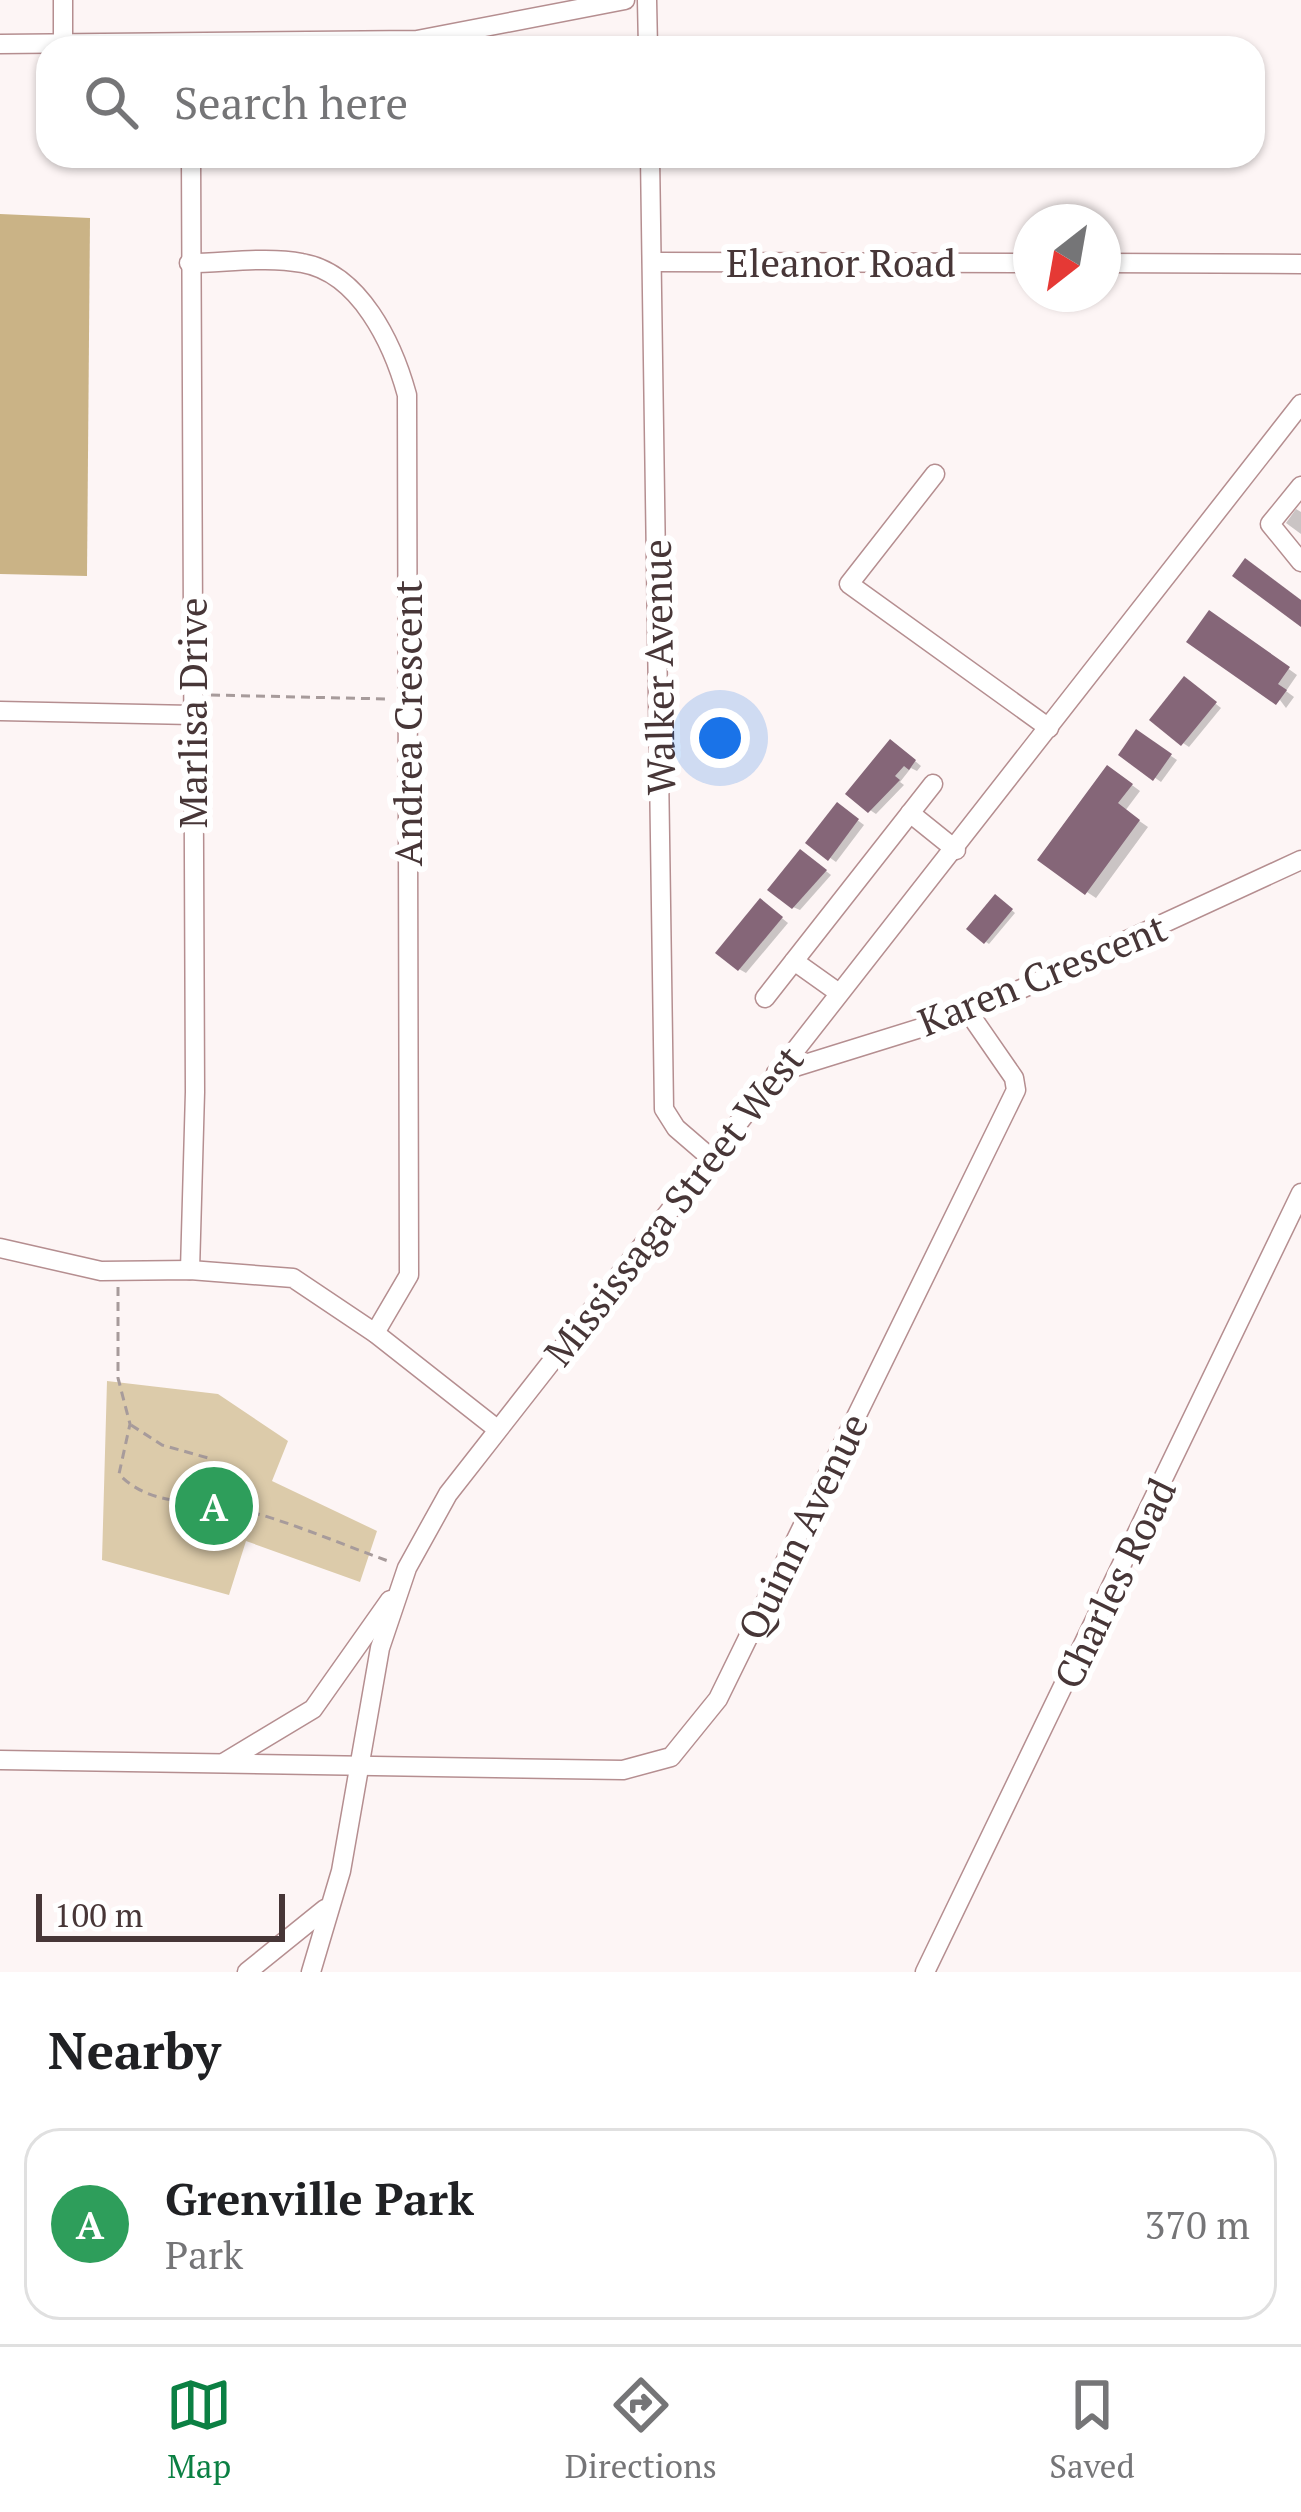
<!DOCTYPE html>
<html lang="en">
<head>
<meta charset="utf-8">
<style>
	body { margin:0; font-family:"PT Serif",serif; background:#f2f2f2; color:#202124 }
	.compass { position:absolute; left:1013px; top:204px; width:108px; height:108px; border-radius:50%; background:#fff; box-shadow:0 3px 9px #0004; rotate:211deg }
	.scale { position:absolute; left:36px; bottom:30px; width:249px; box-sizing:border-box; padding-left:12px; border:6px solid #473637; border-top:0; font-size:33px; line-height:42px; white-space:nowrap; color:#473637; -webkit-text-stroke:9px #fff; paint-order:stroke }
	.you { position:absolute; left:720px; top:738px; width:42px; height:42px; margin:-30px; border:9px solid #fff; border-radius:50%; background:#1a73e8; box-shadow:0 0 0 18px #1a73e833 }
	.badge { display:grid; place-items:center; width:78px; height:78px; border-radius:50%; background:#0b8043; color:#fff; font-size:39px; font-weight:700 }
	.pin { position:absolute; translate:-50% -50%; border:6px solid #fff; box-shadow:0 3px 12px #0006 }
	.list { margin:0; padding:0; list-style:none }
	h2 { display:flex; justify-content:space-between; align-items:center; height:156px; margin:0; padding:0 48px; font-size:51px }
	h2 small { font-size:39px; font-weight:400; color:#757577 }
	.list li { display:grid; grid-template-columns:78px 1fr auto; gap:36px; align-items:center; box-sizing:border-box; height:192px; margin:0 24px 24px; padding:0 24px; border:3px solid #e0e0e0; border-radius:36px }
	.list b { display:block; font-size:45px; white-space:nowrap }
	.list p { margin:0; font-size:39px; white-space:nowrap; color:#757577 }
	.list em { font-size:39px; font-style:normal; color:#757577 }
	.icon { flex:none; width:66px; height:66px; fill:none; stroke:currentColor; stroke-width:2; stroke-linecap:round; stroke-linejoin:round }
	.map { position:relative; flex:none; width:1301px; height:1972px; overflow:hidden }
	.search { position:absolute; background:#fff; box-shadow:0 3px 9px #0004; left:36px; right:36px; top:36px; height:132px; display:flex; align-items:center; gap:30px; box-sizing:border-box; padding:0 42px; border-radius:36px; color:#757577; font-size:45px }
	.sheet { height:372px; background:#fff }
	nav { display:flex; justify-content:space-around; align-items:center; box-sizing:border-box; height:168px; border-top:3px solid #e0e0e0; background:#fff; font-size:33px; color:#757577 }
	nav a { display:grid; justify-items:center; gap:6px }
	nav .on { color:#0b8043 }
	.map>svg:first-child { display:block }
	.green { fill:#dccbaa }
	.forest { fill:#cab386 }
	.shadow { fill:#0003 }
	.building { fill:#856678 }
	.lines { fill:none; stroke-linecap:round; stroke-linejoin:round }
	.minor-casing { stroke:#b58e90; stroke-width:21 }
	.path { stroke:#a79b9b; stroke-width:3; stroke-dasharray:9 6; stroke-linecap:butt }
	.minor { stroke:#fff; stroke-width:18 }
	.labels { text-anchor:middle; dominant-baseline:central; stroke-width:12; stroke-linejoin:round; paint-order:stroke }
	.street-label { font-size:39px; fill:#473637; stroke:#fff }
</style>
</head>
<body>
<div class="map">
<svg width="1301" height="1972" viewBox="0 0 1301 1972">
	<rect width="100%" height="100%" fill="#fdf5f5"/>
	<polygon class="green" points="107,1381 218,1394 288,1441 272,1481 377,1531 360,1582 246,1541 229,1595 102,1560"/>
	<polygon class="forest" points="0,214 90,218 87,576 0,574"/>
	<g class="shadow">
		<polygon points="1296,509 1301,512 1301,534 1286,523"/>
		<polygon points="1219,619 1297,675 1286,691 1294,697 1286,708"/>
		<polygon points="1191,684 1221,708 1189,747 1183,743"/>
		<polygon points="1137,733 1177,760 1161,782 1122,754"/>
		<polygon points="897,746 921,766 917,771 911,768 900,782 904,785 876,814 870,810"/>
		<polygon points="1117,774 1140,791 1125,811 1148,827 1096,898 1087,892"/>
		<polygon points="844,810 864,825 836,862 809,843"/>
		<polygon points="807,856 831,875 800,910 793,907"/>
		<polygon points="1000,900 1015,913 989,944 986,942"/>
		<polygon points="767,906 788,923 746,973 739,969"/>
	</g>
	<g class="building">
		<polygon points="1245,558 1301,600 1301,627 1232,576"/>
		<polygon points="1209,610 1290,667 1278,684 1287,690 1276,705 1186,642"/>
		<polygon points="1184,676 1217,702 1181,746 1149,720"/>
		<polygon points="1136,729 1172,754 1153,781 1118,755"/>
		<polygon points="890,739 916,760 909,770 904,766 895,776 900,780 868,813 845,794"/>
		<polygon points="1107,765 1133,784 1118,803 1140,820 1085,895 1037,860"/>
		<polygon points="837,802 859,819 828,861 805,843"/>
		<polygon points="800,849 827,870 792,909 767,890"/>
		<polygon points="995,894 1013,909 984,944 966,929"/>
		<polygon points="760,898 783,917 738,971 715,953"/>
	</g>
	<g class="lines">
		<g class="minor-casing">
			<g id="minor">
				<polyline points="63,0 63,45"/>
				<polyline points="647,0 648,48"/>
				<polyline points="0,44 417,40 625,0"/>
				<polyline points="650,156 664,1109 676,1128 712,1159"/>
				<polyline points="652,262 1031,263"/>
				<path d="M189 263C225 263 267 256 302 263 360 273 393 344 407 395L409 1275 375 1333"/>
				<polyline points="1103,263 1301,264"/>
				<polyline points="935,474 849,584 1049,728"/>
				<polyline points="1301,486 1270,524 1301,562"/>
				<polyline points="0,711 192,715"/>
				<polyline points="910,813 956,850"/>
				<polyline points="794,961 839,993"/>
				<polyline points="765,998 933,784"/>
				<polyline points="776,1073 969,1013 1301,860"/>
				<polyline points="0,1248 101,1271 190,1270 293,1278 375,1333 497,1429"/>
				<polyline points="190,1270 195,1092 191,156"/>
				<polyline points="0,1760 623,1770 671,1757 718,1699 1016,1090 1014,1078 969,1013"/>
				<polyline points="225,1762 313,1709 390,1600"/>
				<polyline points="247,1972 325,1909"/>
				<polyline points="311,1972 341,1871 380,1648 407,1568 448,1494 1301,404"/>
				<polyline points="925,1972 1301,1193"/>
			</g>
		</g>
		<g class="path">
			<polyline points="211,695 387,699"/>
			<path d="M118 1287V1378L130 1424 119 1474C151 1509 203 1499 244 1510 293 1523 341 1544 388 1561"/>
			<polyline points="131,1425 162,1445 208,1458 257,1514"/>
		</g>
		<use href="#minor" class="minor"/>
	</g>
	<g class="labels">
		<g class="street-label">
			<text x="841" y="262">Eleanor Road</text>
			<text transform="translate(658 667) rotate(-91)">Walker Avenue</text>
			<text transform="translate(192 713) rotate(-90)">Marlisa Drive</text>
			<text transform="translate(407 723) rotate(-90)">Andrea Crescent</text>
			<text transform="translate(1042 974) rotate(-22)">Karen Crescent</text>
			<text transform="translate(673 1205) rotate(-52)">Mississaga Street West</text>
			<text transform="translate(802 1526) rotate(-64)">Quinn Avenue</text>
			<text transform="translate(1114 1583) rotate(-64)">Charles Road</text>
		</g>
	</g>
</svg>
<svg class="compass" viewBox="-18 -18 36 36"><path d="M0-13l5 13h-10z" fill="#e53935"/><path d="M0 13l5-13h-10z" fill="#757577"/></svg>
<div class="scale">100 m</div>
<div class="you"></div>
<div class="pin badge" style="left:214px;top:1506px;background:#2e9e5b">A</div>
<div class="search"><svg class="icon" aria-label="search" viewBox="0 0 24 24"><circle cx="10" cy="10" r="6"/><path d="M15 15l6 6"/></svg>Search here</div>
</div>
<section class="sheet">
<h2>Nearby<small></small></h2>
<ul class="list">
<li><span class="badge" style="background:#2e9e5b">A</span><div><b>Grenville Park</b><p>Park</p></div><em>370 m</em></li>
</ul>
</section>
<nav>
<a class="on"><svg class="icon" aria-label="map" viewBox="0 0 24 24"><path d="M3 6l6-2 6 2 6-2v14l-6 2-6-2-6 2zM9 4v14M15 6v14"/></svg>Map</a>
<a><svg class="icon" aria-label="directions" viewBox="0 0 24 24"><path d="M12 3l9 9-9 9-9-9zM9 14v-3h6M13 9l2 2-2 2"/></svg>Directions</a>
<a><svg class="icon" aria-label="saved" viewBox="0 0 24 24"><path d="M7 4h10v16l-5-4-5 4z"/></svg>Saved</a>
</nav>
</body>
</html>
